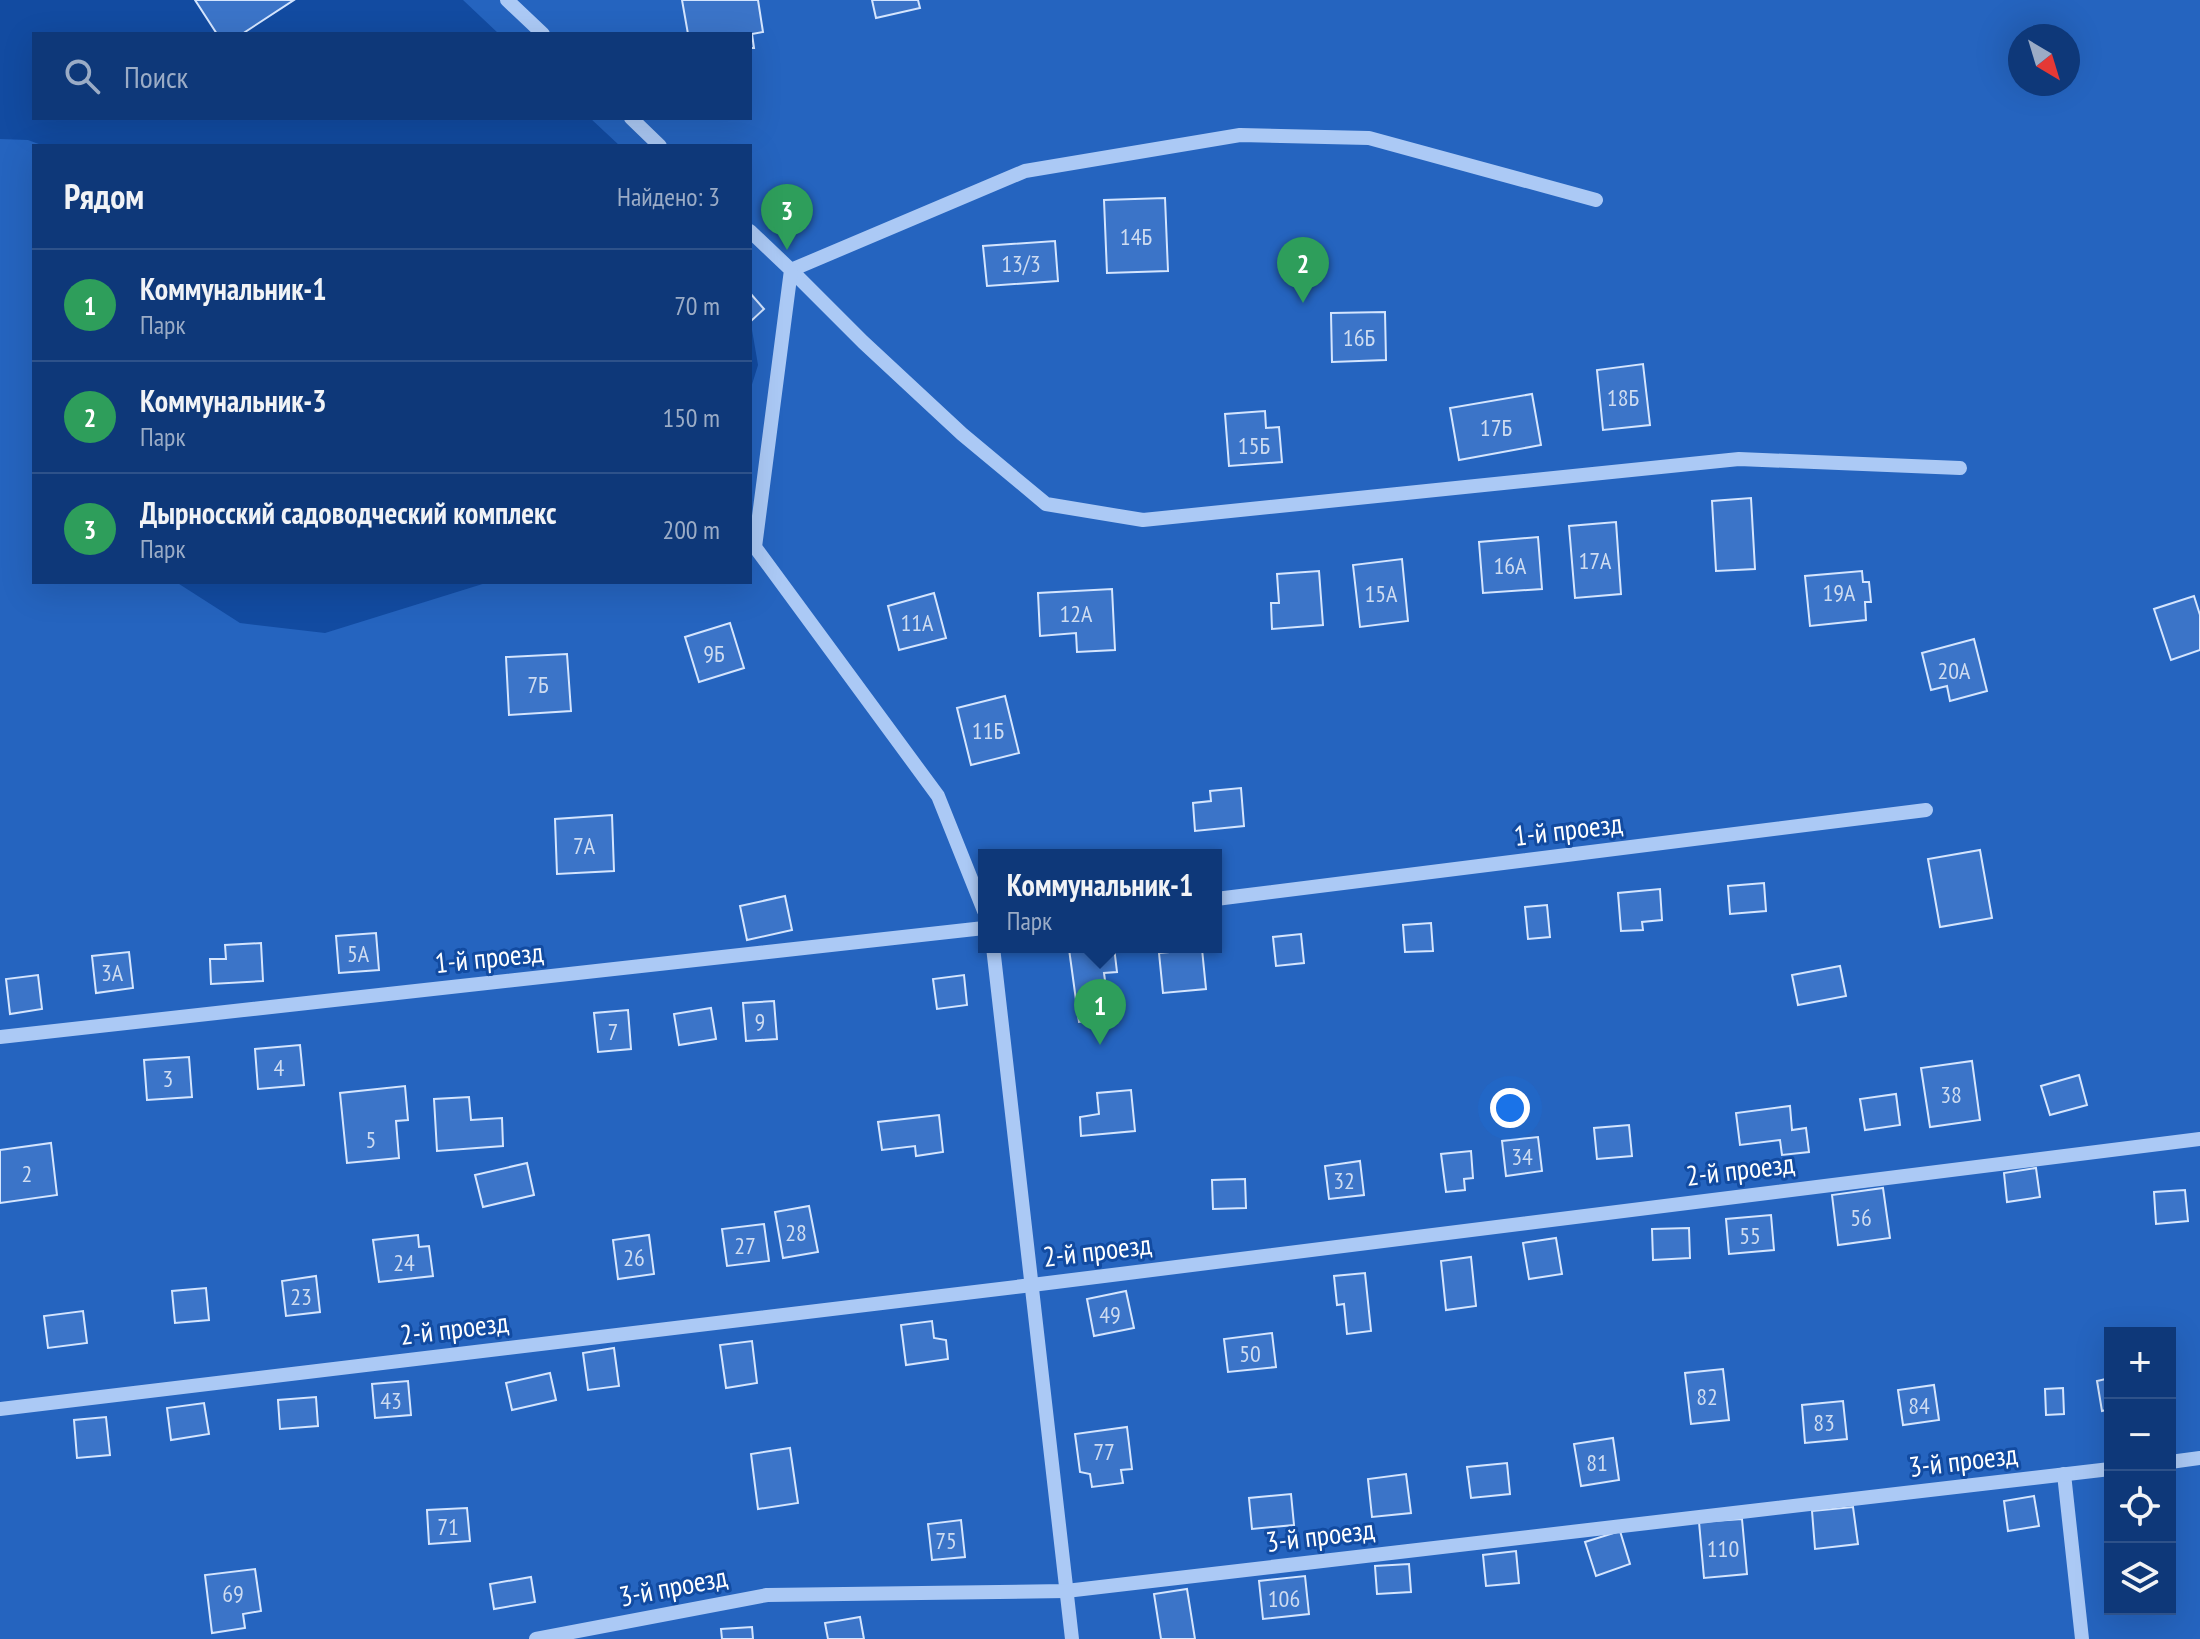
<!DOCTYPE html>
<html lang="ru">
<head>
<meta charset="utf-8">
<style>
	body { margin:0; font-family:"PT Sans Narrow",sans-serif; background:#1c4380; color:#f1f3f6 }
	.controls { position:absolute; right:24px; bottom:24px; display:grid; overflow:hidden; border-radius:0px; box-shadow:0 8px 32px #0002 }
	.controls button { width:72px; height:72px; display:grid; place-items:center; padding:0; border:0; border-bottom:2px solid #2e528a; background:#0e3879; color:#f1f3f6; font:40px sans-serif }
	.compass { position:absolute; left:2008px; top:24px; width:72px; height:72px; border-radius:50%; background:#0e3879; box-shadow:0 8px 32px #0002; rotate:142deg }
	.you { position:absolute; left:1510px; top:1108px; width:28px; height:28px; margin:-20px; border:6px solid #fff; border-radius:50%; background:#1a73e8; box-shadow:0 0 0 12px #1a73e833 }
	.badge { display:grid; place-items:center; width:52px; height:52px; border-radius:50%; background:#e69b98; color:#fff; font-size:26px; font-weight:700 }
	.pin { position:absolute; translate:-50% -66px; filter:drop-shadow(0 2px 4px #0008) }
	.pin::after { content:''; position:absolute; top:42px; width:28px; height:24px; background:inherit; clip-path:polygon(0 0,100% 0,50% 100%) }
	.popup { position:absolute; left:978px; top:849px; width:244px; height:104px; box-sizing:border-box; display:grid; place-content:center; border-radius:0px; background:#0e3879; filter:drop-shadow(0 2px 6px #0005); font-size:26px; white-space:nowrap; color:#9bacc6 }
	.popup b { font-size:30px; color:#f1f3f6 }
	.popup::after { content:''; position:absolute; left:50%; top:100%; margin-left:-16px; border:16px solid transparent; border-top-color:#0e3879 }
	.list { margin:0; padding:0; list-style:none }
	h2 { display:flex; justify-content:space-between; align-items:center; height:104px; margin:0; padding:0 32px; font-size:34px }
	h2 small { font-size:26px; font-weight:400; color:#9bacc6 }
	.list li { display:grid; grid-template-columns:52px 1fr auto; gap:24px; align-items:center; box-sizing:border-box; height:112px; padding:0 32px; border-top:2px solid #2e528a }
	.list b { display:block; font-size:30px; white-space:nowrap }
	.list p { margin:0; font-size:26px; white-space:nowrap; color:#9bacc6 }
	.list em { font-size:26px; font-style:normal; color:#9bacc6 }
	.icon { flex:none; width:44px; height:44px; fill:none; stroke:currentColor; stroke-width:2; stroke-linecap:round; stroke-linejoin:round }
	.map { position:relative; flex:none; width:2200px; height:1639px; overflow:hidden }
	.search { position:absolute; background:#0e3879; box-shadow:0 8px 32px #0002; left:32px; top:32px; width:720px; height:88px; display:flex; align-items:center; gap:20px; box-sizing:border-box; padding:0 28px; border-radius:0px; color:#9bacc6; font-size:30px }
	.panel { position:absolute; background:#0e3879; box-shadow:0 8px 32px #0002; left:32px; top:144px; width:720px; height:440px; border-radius:0px }
	.map>svg:first-child { display:block }
	.green { fill:#2564bf; fill-rule:evenodd }
	.building { fill:#3b74c8; stroke:#d4e5fe; stroke-width:2 }
	.lines { fill:none; stroke-linecap:round; stroke-linejoin:round }
	.minor { stroke:#abc9f5; stroke-width:14 }
	.labels { text-anchor:middle; dominant-baseline:central; stroke-width:6; stroke-linejoin:round; paint-order:stroke }
	.number-label { font-size:24px; fill:#cedcf1 }
	.street-label { font-size:28px; fill:#fff; stroke:#124ba1 }
</style>
</head>
<body>
<div class="map">
<svg width="2200" height="1639" viewBox="0 0 2200 1639">
	<rect width="100%" height="100%" fill="#124ba1"/>
	<path class="green" d="M463 0H2200V1639H0V139L28 140 44 146H34V582H176L240 623 325 633 489 582H750V391L758 365 750 318V146H620L590 118H750V34H499ZM2020 36H2068V84H2020ZM984 855H1216V947H984ZM2110 1333H2170V1609H2110Z"/>
	<g class="building">
		<polygon points="195,0 294,0 242,34 217,34"/>
		<polygon points="682,0 758,0 763,32 752,34 754,48 750,48 750,34 688,34"/>
		<polygon points="872,0 918,0 920,8 876,18"/>
		<polygon points="1165,198 1168,271 1107,273 1104,200"/>
		<polygon points="1055,241 1058,281 987,286 983,246"/>
		<polygon points="750,293 764,309 750,322"/>
		<polygon points="1385,312 1386,360 1332,362 1331,313"/>
		<polygon points="1643,364 1650,425 1603,430 1597,370"/>
		<polygon points="1532,394 1541,445 1459,460 1450,408"/>
		<polygon points="1265,411 1266,428 1279,427 1282,462 1229,466 1225,414"/>
		<polygon points="1751,498 1755,569 1716,571 1712,501"/>
		<polygon points="1616,522 1621,594 1575,598 1569,526"/>
		<polygon points="1538,537 1542,589 1483,593 1479,542"/>
		<polygon points="1402,559 1408,621 1360,627 1353,565"/>
		<polygon points="1319,571 1323,625 1272,629 1271,603 1279,603 1277,574"/>
		<polygon points="1862,571 1863,582 1869,582 1871,602 1865,602 1866,620 1810,626 1805,576"/>
		<polygon points="1112,589 1115,650 1077,652 1076,633 1040,636 1038,593"/>
		<polygon points="934,593 946,638 899,650 888,606"/>
		<polygon points="2194,596 2200,615 2200,650 2171,660 2154,609"/>
		<polygon points="730,623 744,668 699,682 685,637"/>
		<polygon points="1974,639 1987,691 1950,701 1947,686 1931,690 1922,653"/>
		<polygon points="567,654 571,711 509,715 506,657"/>
		<polygon points="1005,696 1019,753 971,765 957,708"/>
		<polygon points="1241,788 1244,826 1195,831 1193,803 1211,801 1210,791"/>
		<polygon points="612,815 614,871 557,874 555,819"/>
		<polygon points="1980,850 1992,918 1940,927 1928,859"/>
		<polygon points="1764,883 1766,911 1730,914 1728,886"/>
		<polygon points="1660,889 1662,920 1642,922 1643,930 1621,931 1618,893"/>
		<polygon points="785,896 792,930 747,940 740,906"/>
		<polygon points="1547,905 1550,937 1528,939 1525,907"/>
		<polygon points="1431,923 1433,951 1405,952 1403,925"/>
		<polygon points="376,933 379,970 339,973 336,936"/>
		<polygon points="1301,934 1304,963 1276,966 1273,937"/>
		<polygon points="261,943 263,981 211,984 210,959 226,959 225,945"/>
		<polygon points="1083,947 1114,947 1117,972 1104,973 1110,1018 1079,1022 1069,949"/>
		<polygon points="1202,949 1206,989 1163,993 1159,953"/>
		<polygon points="129,952 133,988 96,993 92,956"/>
		<polygon points="1840,966 1846,996 1798,1005 1792,975"/>
		<polygon points="38,975 42,1009 10,1014 6,979"/>
		<polygon points="964,975 967,1005 937,1009 933,979"/>
		<polygon points="774,1001 777,1039 746,1041 743,1003"/>
		<polygon points="711,1008 716,1039 679,1045 674,1014"/>
		<polygon points="628,1010 631,1049 598,1052 594,1013"/>
		<polygon points="300,1045 304,1085 258,1089 255,1049"/>
		<polygon points="189,1057 192,1097 147,1100 144,1060"/>
		<polygon points="1972,1061 1980,1120 1930,1127 1921,1068"/>
		<polygon points="2079,1075 2087,1105 2050,1115 2041,1086"/>
		<polygon points="405,1086 408,1120 396,1121 399,1158 347,1163 340,1093"/>
		<polygon points="1131,1090 1135,1131 1081,1136 1080,1117 1099,1114 1097,1093"/>
		<polygon points="1896,1094 1900,1125 1865,1130 1860,1099"/>
		<polygon points="469,1097 471,1120 502,1118 503,1146 437,1151 434,1099"/>
		<polygon points="1790,1106 1792,1130 1806,1128 1809,1152 1782,1155 1780,1140 1740,1145 1736,1113"/>
		<polygon points="939,1115 943,1152 916,1156 915,1146 882,1150 878,1122"/>
		<polygon points="1629,1125 1632,1156 1597,1159 1594,1128"/>
		<polygon points="1538,1137 1542,1171 1506,1176 1502,1141"/>
		<polygon points="51,1143 57,1195 0,1203 0,1150"/>
		<polygon points="1471,1151 1473,1178 1464,1179 1465,1190 1446,1192 1441,1154"/>
		<polygon points="1360,1161 1364,1195 1329,1199 1325,1166"/>
		<polygon points="527,1163 534,1195 483,1207 475,1175"/>
		<polygon points="2036,1168 2040,1197 2007,1202 2004,1173"/>
		<polygon points="1245,1179 1246,1208 1213,1209 1212,1180"/>
		<polygon points="1883,1188 1890,1238 1838,1245 1832,1195"/>
		<polygon points="2185,1190 2188,1221 2156,1224 2154,1192"/>
		<polygon points="809,1206 818,1252 783,1258 775,1212"/>
		<polygon points="1771,1215 1774,1250 1729,1254 1726,1219"/>
		<polygon points="764,1224 769,1261 727,1266 722,1229"/>
		<polygon points="1689,1228 1690,1258 1653,1260 1652,1229"/>
		<polygon points="418,1235 419,1247 429,1246 433,1276 379,1282 373,1240"/>
		<polygon points="649,1235 654,1274 618,1279 613,1240"/>
		<polygon points="1556,1238 1562,1274 1529,1279 1523,1243"/>
		<polygon points="1471,1257 1476,1306 1446,1310 1441,1261"/>
		<polygon points="1365,1273 1371,1331 1347,1334 1344,1304 1337,1305 1334,1276"/>
		<polygon points="316,1276 320,1312 286,1316 282,1281"/>
		<polygon points="206,1288 209,1320 175,1323 172,1291"/>
		<polygon points="1126,1291 1134,1328 1094,1336 1087,1299"/>
		<polygon points="83,1311 87,1343 48,1348 44,1316"/>
		<polygon points="932,1321 934,1338 946,1340 948,1359 906,1365 901,1325"/>
		<polygon points="1272,1333 1276,1367 1228,1372 1224,1339"/>
		<polygon points="752,1341 757,1383 726,1388 720,1345"/>
		<polygon points="614,1348 619,1386 588,1390 583,1353"/>
		<polygon points="1723,1369 1729,1420 1691,1424 1685,1373"/>
		<polygon points="550,1373 556,1400 512,1410 506,1383"/>
		<polygon points="2110,1378 2110,1409 2102,1411 2097,1381"/>
		<polygon points="408,1381 411,1415 375,1418 372,1384"/>
		<polygon points="1934,1385 1939,1420 1903,1425 1898,1390"/>
		<polygon points="2063,1388 2064,1414 2046,1415 2045,1389"/>
		<polygon points="316,1397 318,1426 280,1429 278,1400"/>
		<polygon points="1843,1401 1847,1439 1805,1443 1802,1405"/>
		<polygon points="204,1403 209,1434 171,1440 167,1408"/>
		<polygon points="106,1417 110,1455 77,1458 74,1420"/>
		<polygon points="1127,1427 1132,1469 1121,1470 1123,1483 1092,1487 1090,1474 1080,1472 1075,1434"/>
		<polygon points="1613,1438 1619,1480 1581,1486 1574,1444"/>
		<polygon points="790,1448 798,1503 758,1509 751,1454"/>
		<polygon points="1507,1463 1510,1494 1471,1498 1467,1467"/>
		<polygon points="1406,1474 1411,1513 1372,1517 1368,1479"/>
		<polygon points="1291,1494 1294,1525 1252,1529 1249,1498"/>
		<polygon points="2034,1496 2039,1526 2008,1531 2004,1501"/>
		<polygon points="1853,1507 1858,1544 1815,1549 1812,1511"/>
		<polygon points="467,1508 470,1541 429,1544 427,1510"/>
		<polygon points="1742,1519 1747,1574 1704,1578 1699,1522"/>
		<polygon points="961,1520 965,1557 932,1560 928,1524"/>
		<polygon points="1620,1531 1630,1564 1596,1576 1585,1542"/>
		<polygon points="1516,1551 1519,1583 1486,1586 1483,1555"/>
		<polygon points="1409,1564 1411,1592 1377,1594 1375,1566"/>
		<polygon points="255,1569 261,1611 243,1614 245,1628 212,1633 205,1575"/>
		<polygon points="1305,1576 1309,1614 1263,1619 1259,1581"/>
		<polygon points="531,1577 535,1602 494,1609 490,1584"/>
		<polygon points="1187,1589 1195,1639 1161,1639 1154,1594"/>
		<polygon points="860,1617 864,1639 828,1639 825,1623"/>
		<polygon points="752,1627 753,1639 722,1639 721,1629"/>
	</g>
	<g class="lines">
		<g class="minor">
			<polyline points="507,0 543,34"/>
			<polyline points="631,118 660,146"/>
			<polyline points="1596,200 1369,138 1240,135 1025,171 791,270 863,342 962,434 1046,504 1143,520 1739,459 1960,468"/>
			<polyline points="750,231 791,270 755,547 938,796 984,911"/>
			<polyline points="1216,899 1926,810"/>
			<polyline points="993,947 1072,1639"/>
			<polyline points="0,1037 984,928"/>
			<polyline points="0,1409 1032,1285 2200,1139"/>
			<polyline points="2170,1462 2200,1458"/>
			<polyline points="2064,1474 2082,1639"/>
			<polyline points="536,1639 767,1595 1066,1591 2110,1469"/>
		</g>
	</g>
	<g class="labels">
		<g class="number-label">
			<text x="1136" y="236">14Б</text>
			<text x="1021" y="263">13/3</text>
			<text x="1359" y="337">16Б</text>
			<text x="1623" y="397">18Б</text>
			<text x="1496" y="427">17Б</text>
			<text x="1254" y="445">15Б</text>
			<text x="1595" y="560">17А</text>
			<text x="1510" y="565">16А</text>
			<text x="1839" y="592">19А</text>
			<text x="1381" y="593">15А</text>
			<text x="1076" y="613">12А</text>
			<text x="917" y="622">11А</text>
			<text x="714" y="653">9Б</text>
			<text x="1954" y="670">20А</text>
			<text x="538" y="684">7Б</text>
			<text x="988" y="730">11Б</text>
			<text x="584" y="845">7А</text>
			<text x="358" y="953">5А</text>
			<text x="112" y="972">3А</text>
			<text x="760" y="1021">9</text>
			<text x="613" y="1031">7</text>
			<text x="279" y="1067">4</text>
			<text x="168" y="1078">3</text>
			<text x="1951" y="1094">38</text>
			<text x="371" y="1139">5</text>
			<text x="1522" y="1156">34</text>
			<text x="27" y="1173">2</text>
			<text x="1344" y="1180">32</text>
			<text x="1861" y="1217">56</text>
			<text x="796" y="1232">28</text>
			<text x="1750" y="1235">55</text>
			<text x="745" y="1245">27</text>
			<text x="634" y="1257">26</text>
			<text x="404" y="1262">24</text>
			<text x="301" y="1296">23</text>
			<text x="1110" y="1314">49</text>
			<text x="1250" y="1353">50</text>
			<text x="1707" y="1396">82</text>
			<text x="391" y="1400">43</text>
			<text x="1919" y="1405">84</text>
			<text x="1824" y="1422">83</text>
			<text x="1104" y="1451">77</text>
			<text x="1597" y="1462">81</text>
			<text x="448" y="1526">71</text>
			<text x="946" y="1540">75</text>
			<text x="1723" y="1548">110</text>
			<text x="233" y="1593">69</text>
			<text x="1284" y="1598">106</text>
		</g>
		<g class="street-label">
			<text transform="translate(1568 829) rotate(-7)">1-й проезд</text>
			<text transform="translate(489 957) rotate(-6)">1-й проезд</text>
			<text transform="translate(1740 1169) rotate(-7)">2-й проезд</text>
			<text transform="translate(1097 1250) rotate(-7)">2-й проезд</text>
			<text transform="translate(454 1328) rotate(-7)">2-й проезд</text>
			<text transform="translate(1963 1460) rotate(-7)">3-й проезд</text>
			<text transform="translate(1320 1535) rotate(-7)">3-й проезд</text>
			<text transform="translate(673 1586) rotate(-11)">3-й проезд</text>
		</g>
	</g>
</svg>
<div class="controls">
<button>+</button>
<button>−</button>
<button><svg class="icon" aria-label="locate" viewBox="0 0 24 24"><circle cx="12" cy="12" r="6"/><path d="M12 2v4M12 18v4M2 12h4M18 12h4"/></svg></button>
<button><svg class="icon" aria-label="layers" viewBox="0 0 24 24"><path d="M12 4l9 5-9 5-9-5zM3 14l9 5 9-5"/></svg></button>
</div>
<svg class="compass" viewBox="-18 -18 36 36"><path d="M0-13l5 13h-10z" fill="#e53935"/><path d="M0 13l5-13h-10z" fill="#9bacc6"/></svg>
<div class="you"></div>
<div class="pin badge" style="left:1100px;top:1045px;background:#2e9e5b">1</div>
<div class="popup"><b>Коммунальник-1</b>Парк</div>
<div class="pin badge" style="left:1303px;top:303px;background:#2e9e5b">2</div>
<div class="pin badge" style="left:787px;top:250px;background:#2e9e5b">3</div>
<div class="search"><svg class="icon" aria-label="search" viewBox="0 0 24 24"><circle cx="10" cy="10" r="6"/><path d="M15 15l6 6"/></svg>Поиск</div>
<section class="panel">
<h2>Рядом<small>Найдено: 3</small></h2>
<ul class="list">
<li><span class="badge" style="background:#2e9e5b">1</span><div><b>Коммунальник-1</b><p>Парк</p></div><em>70 m</em></li>
<li><span class="badge" style="background:#2e9e5b">2</span><div><b>Коммунальник-3</b><p>Парк</p></div><em>150 m</em></li>
<li><span class="badge" style="background:#2e9e5b">3</span><div><b>Дырносский садоводческий комплекс</b><p>Парк</p></div><em>200 m</em></li>
</ul>
</section>
</div>
</body>
</html>
